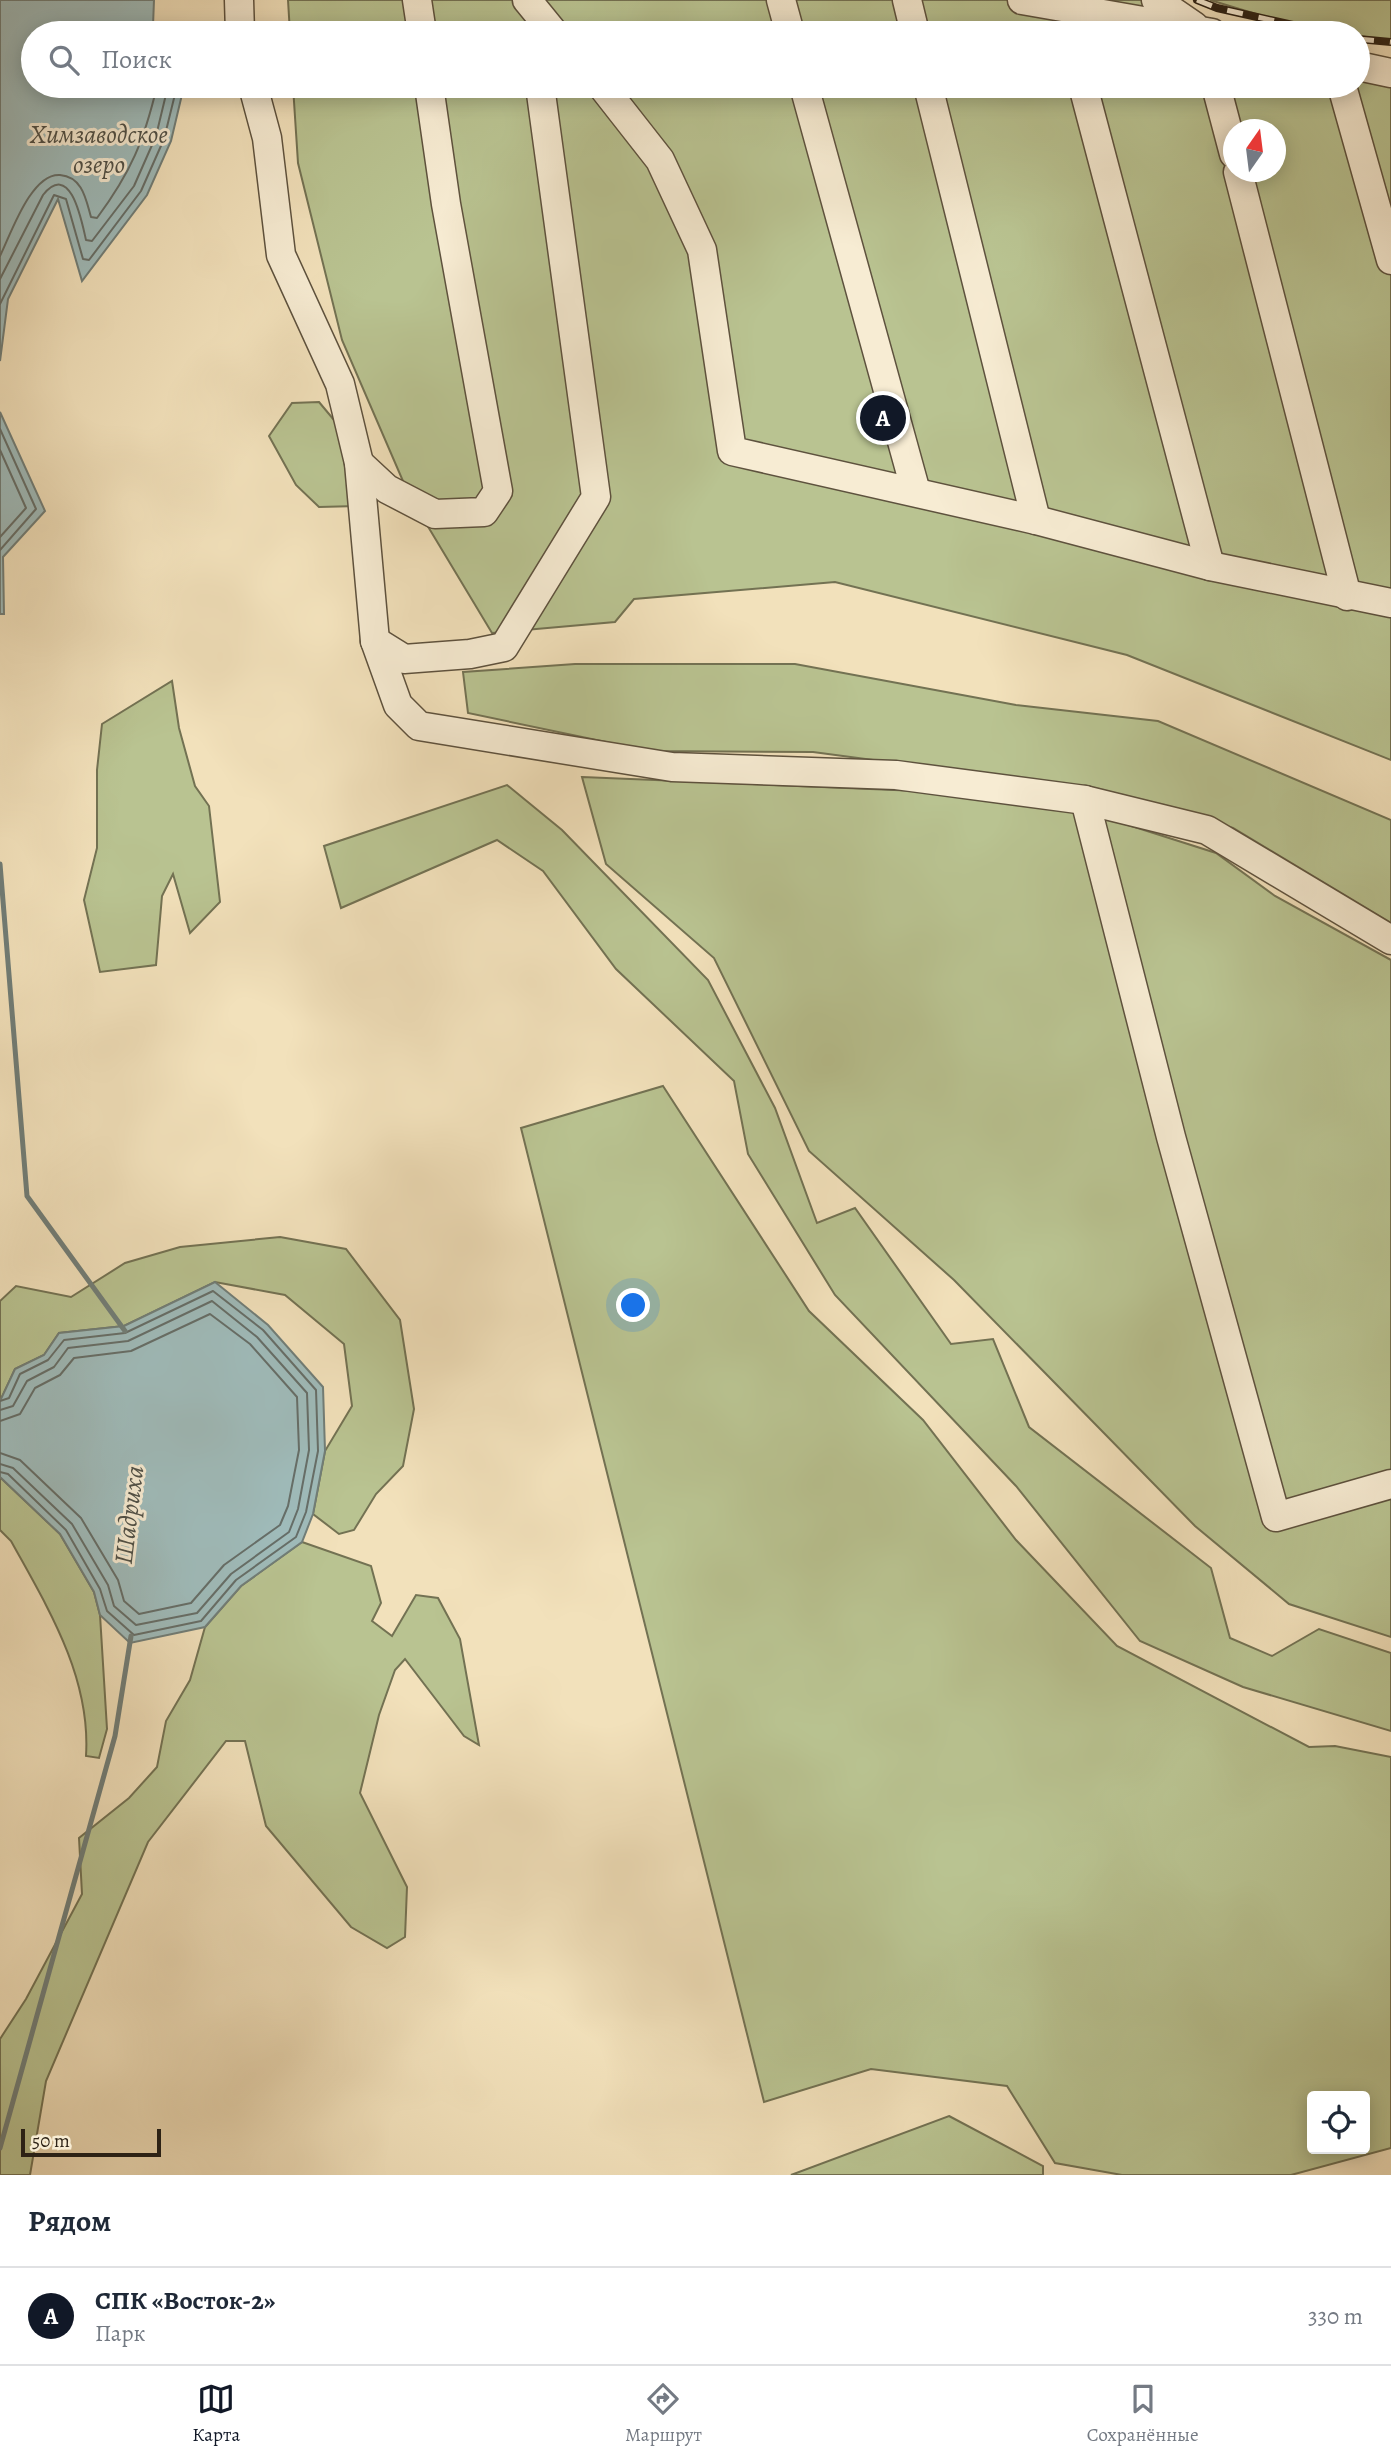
<!DOCTYPE html>
<html lang="ru">
<head>
<meta charset="utf-8">
<style>
	body { margin:0; font-family:Alegreya,serif; background:#f2f2f3; color:#1f2937 }
	.controls { position:absolute; right:21px; bottom:21px; display:grid; overflow:hidden; border-radius:7px; box-shadow:0 4px 18px #0003 }
	.controls button { width:63px; height:63px; display:grid; place-items:center; padding:0; border:0; border-bottom:2px solid #e0e1e3; background:#fff; color:#1f2937; font:35px sans-serif }
	.compass { position:absolute; left:1223px; top:119px; width:63px; height:63px; border-radius:50%; background:#fff; box-shadow:0 4px 18px #0003; rotate:14deg }
	.scale { position:absolute; left:21px; bottom:18px; width:140px; box-sizing:border-box; padding-left:7px; border:4px solid #2d2215; border-top:0; font-size:19px; line-height:24px; white-space:nowrap; color:#2d2215; -webkit-text-stroke:5px #f7ecd3; paint-order:stroke }
	.you { position:absolute; left:634px; top:1306px; width:24px; height:24px; margin:-18px; border:5px solid #fff; border-radius:50%; background:#1a73e8; box-shadow:0 0 0 10px #1a73e833 }
	.badge { display:grid; place-items:center; width:46px; height:46px; border-radius:50%; background:#111827; color:#fff; font-size:23px; font-weight:700 }
	.pin { position:absolute; translate:-50% -50%; border:4px solid #fff; box-shadow:0 2px 7px #0006 }
	.list { margin:0; padding:0; list-style:none }
	h2 { display:flex; justify-content:space-between; align-items:center; height:91px; margin:0; padding:0 28px; font-size:30px }
	h2 small { font-size:23px; font-weight:400; color:#747a83 }
	.list li { display:grid; grid-template-columns:46px 1fr auto; gap:21px; align-items:center; box-sizing:border-box; height:98px; padding:0 28px; border-top:2px solid #e0e1e3 }
	.list b { display:block; font-size:26px; white-space:nowrap }
	.list p { margin:0; font-size:23px; white-space:nowrap; color:#747a83 }
	.list em { font-size:23px; font-style:normal; color:#747a83 }
	.icon { flex:none; width:38px; height:38px; fill:none; stroke:currentColor; stroke-width:2; stroke-linecap:round; stroke-linejoin:round }
	.map { position:relative; flex:none; width:1391px; height:2175px; overflow:hidden }
	.search { position:absolute; background:#fff; box-shadow:0 4px 18px #0003; left:21px; right:21px; top:21px; height:77px; display:flex; align-items:center; gap:18px; box-sizing:border-box; padding:0 24px; border-radius:38px; color:#747a83; font-size:26px }
	.sheet { height:189px; background:#fff }
	nav { display:flex; justify-content:space-around; align-items:center; box-sizing:border-box; height:98px; border-top:2px solid #e0e1e3; background:#fff; font-size:19px; color:#747a83 }
	nav a { display:grid; justify-items:center; gap:4px }
	nav .on { color:#111827 }
	.map>svg:first-child { display:block }
	.green { fill:#b9c391; stroke:#737253; stroke-width:2; fill-rule:evenodd }
	.water { fill:#9fbbba; stroke:#717e78; stroke-width:2 }
	.lines { fill:none; stroke-linecap:round; stroke-linejoin:round }
	.shore { stroke:#666e68; stroke-width:2 }
	.stream { stroke:#717e78; stroke-width:5 }
	.minor-casing { stroke:#5e523e; stroke-width:31 }
	.minor { stroke:#f7ecd3; stroke-width:28 }
	.rail-casing { stroke:#2d2215; stroke-width:8 }
	.rail { stroke:#f7ecd3; stroke-width:5; stroke-dasharray:16; stroke-linecap:butt }
	.labels { text-anchor:middle; dominant-baseline:central; stroke-width:6; stroke-linejoin:round; paint-order:stroke }
	.water-label { font-size:26px; font-style:italic; fill:#4f5047; stroke:#f7ecd3 }
</style>
</head>
<body>
<div class="map">
<svg width="1391" height="2175" viewBox="0 0 1391 2175">
	<rect width="100%" height="100%" fill="#f2e1bb"/>
	<filter id="stains"><feTurbulence type="fractalNoise" baseFrequency=".00286" numOctaves="4"/><feColorMatrix values="0 0 0 0 .2 0 0 0 0 .09 0 0 0 0 .02 0 0 0 .5 -.17"/></filter>
	<radialGradient id="worn" r=".72"><stop offset=".6" stop-color="#630" stop-opacity="0"/><stop offset="1" stop-color="#630" stop-opacity=".3"/></radialGradient>
	<g class="green">
		<polygon points="288,0 1147,0 1195,33 290,33"/>
		<polygon points="1210,0 1391,0 1391,40 1358,36 1358,33 1302,28"/>
		<path d="M1358 75 1391 82V760L1127 655 835 582 634 599 615 622 492 633 409 495 342 340 298 163 293 86H1358ZM1234 130H1276V172H1234Z"/>
		<polygon points="319,402 344,432 357,506 319,507 296,485 269,436 292,403"/>
		<polygon points="575,664 795,664 1016,705 1158,721 1391,820 1391,923 1233,828 1099,790 813,752 649,751 468,713 463,672"/>
		<polygon points="172,681 179,728 195,786 209,806 220,902 190,933 173,874 162,896 156,965 100,972 84,900 97,848 97,770 102,724"/>
		<polygon points="582,777 942,792 1097,815 1216,853 1275,896 1391,960 1391,1637 1289,1604 1195,1526 954,1280 809,1151 714,958 606,864"/>
		<polygon points="507,785 562,830 708,980 775,1108 817,1223 855,1208 951,1344 993,1339 1029,1427 1211,1568 1230,1638 1272,1656 1319,1629 1391,1653 1391,1731 1243,1687 1140,1641 1016,1486 835,1295 748,1154 734,1081 616,969 543,871 497,840 341,908 324,846"/>
		<path d="M663 1086 809 1311 923 1420 1016 1540 1117 1646 1309 1747 1335 1746 1391 1757V2148L1291 2175H1122L1055 2163 1007 2086 871 2069 764 2102 521 1128ZM1312 2096H1365V2149H1312Z"/>
		<polygon points="280,1237 346,1249 400,1320 414,1409 403,1466 376,1494 354,1530 339,1534 313,1514 325,1451 352,1406 344,1344 285,1295 215,1282 124,1326 59,1333 44,1355 15,1369 0,1401 0,1301 16,1286 71,1297 125,1263 180,1247"/>
		<path d="M0 1477 60 1534 94 1592 100 1615 107 1729 99 1758 86 1756C91 1677 48 1608 11 1541L0 1530Z"/>
		<polygon points="302,1542 371,1566 381,1603 372,1621 392,1636 416,1595 438,1598 460,1639 479,1745 464,1736 405,1659 395,1670 379,1715 360,1793 407,1887 405,1937 387,1948 351,1927 266,1826 245,1741 226,1741 148,1842 46,2081 30,2175 0,2175 0,2039 26,1999 82,1894 79,1838 129,1798 157,1767 166,1721 190,1680 205,1627 241,1586"/>
		<polygon points="949,2116 1043,2166 1043,2175 791,2175"/>
	</g>
	<g class="water">
		<polygon points="0,0 154,0 153,26 157,33 33,33 33,86 184,86 171,141 147,195 82,281 58,199 8,299 0,361"/>
		<polygon points="0,412 45,511 3,557 4,614 0,614"/>
		<polygon points="215,1282 268,1325 323,1387 325,1451 313,1514 302,1542 241,1586 205,1627 130,1643 100,1615 94,1592 60,1534 0,1477 0,1401 15,1369 44,1355 59,1333 124,1326"/>
	</g>
	<g class="lines">
		<g class="shore">
			<path d="M0 256C11 234 31 173 60 175 83 177 86 200 91 217L97 218C131 172 144 141 157 86"/>
			<path d="M0 279 43 195C71 160 82 223 86 240L92 241 134 186 156 136 168 86"/>
			<polyline points="0,304 54,195 66,199 83,259 89,260 141,191 164,139 177,86"/>
			<polyline points="0,429 36,509 0,550"/>
			<polyline points="0,450 26,508 0,537"/>
			<polyline points="0,1401 9,1398 20,1374 48,1360 64,1340 125,1333 213,1291 263,1330 316,1390 318,1451 306,1512 296,1537 236,1580 201,1621 134,1635 107,1611 100,1589 66,1530 8,1474 0,1472"/>
			<polyline points="0,1410 13,1406 27,1381 54,1367 68,1348 128,1341 212,1301 257,1337 307,1393 309,1450 298,1509 289,1532 231,1574 197,1613 136,1625 114,1606 108,1585 72,1524 13,1468 0,1464"/>
			<polyline points="0,1421 20,1414 35,1388 60,1375 74,1358 131,1351 210,1314 250,1344 297,1397 299,1450 288,1506 280,1525 224,1565 191,1603 139,1614 124,1601 118,1580 81,1518 20,1460 0,1453"/>
		</g>
		<g class="stream">
			<polyline points="0,864 27,1196 125,1331"/>
			<polyline points="0,2148 115,1736 131,1636"/>
		</g>
		<g class="minor-casing">
			<g id="minor">
				<polyline points="239,0 240,33"/>
				<polyline points="417,0 422,33"/>
				<polyline points="527,0 554,33"/>
				<polyline points="781,0 790,33"/>
				<polyline points="907,0 915,33"/>
				<polyline points="1022,0 1212,33"/>
				<polyline points="1156,0 1194,26"/>
				<polyline points="1358,66 1391,73"/>
				<polyline points="253,86 267,138 281,255 340,384 359,463 375,641 398,705 419,726 672,767 896,775 1085,800 1207,830 1391,940"/>
				<polyline points="602,86 660,160 702,250 732,451 1036,520 1210,566 1391,603"/>
				<polyline points="804,86 916,492"/>
				<polyline points="928,86 1036,520"/>
				<polyline points="1083,86 1210,566"/>
				<polyline points="1216,86 1234,154"/>
				<polyline points="1342,86 1391,260"/>
				<polyline points="1238,172 1347,596"/>
				<polyline points="359,463 387,489 435,514 484,512 498,491 446,204 429,86"/>
				<polyline points="375,641 404,659 470,654 504,647 596,497 540,86"/>
				<polyline points="1085,800 1171,1137 1276,1517 1391,1484"/>
			</g>
		</g>
		<use href="#minor" class="minor"/>
		<g class="rail-casing">
			<g id="rail">
				<polyline points="1197,0 1217,8 1329,33"/>
				<polyline points="1358,39 1391,42"/>
			</g>
		</g>
		<use href="#rail" class="rail"/>
	</g>
	<g class="labels">
		<g class="water-label">
			<text x="99" y="134">Химзаводское<tspan x="99" dy="30">озеро</tspan></text>
			<text transform="translate(129 1515) rotate(-83)">Шадриха</text>
		</g>
	</g>
	<rect width="100%" height="100%" filter="url(#stains)"/>
	<rect width="100%" height="100%" fill="url(#worn)"/>
</svg>
<div class="controls">
<button><svg class="icon" aria-label="locate" viewBox="0 0 24 24"><circle cx="12" cy="12" r="6"/><path d="M12 2v4M12 18v4M2 12h4M18 12h4"/></svg></button>
</div>
<svg class="compass" viewBox="-18 -18 36 36"><path d="M0-13l5 13h-10z" fill="#e53935"/><path d="M0 13l5-13h-10z" fill="#747a83"/></svg>
<div class="scale">50 m</div>
<div class="you"></div>
<div class="pin badge" style="left:883px;top:418px">A</div>
<div class="search"><svg class="icon" aria-label="search" viewBox="0 0 24 24"><circle cx="10" cy="10" r="6"/><path d="M15 15l6 6"/></svg>Поиск</div>
</div>
<section class="sheet">
<h2>Рядом<small></small></h2>
<ul class="list">
<li><span class="badge">A</span><div><b>СПК «Восток-2»</b><p>Парк</p></div><em>330 m</em></li>
</ul>
</section>
<nav>
<a class="on"><svg class="icon" aria-label="map" viewBox="0 0 24 24"><path d="M3 6l6-2 6 2 6-2v14l-6 2-6-2-6 2zM9 4v14M15 6v14"/></svg>Карта</a>
<a><svg class="icon" aria-label="directions" viewBox="0 0 24 24"><path d="M12 3l9 9-9 9-9-9zM9 14v-3h6M13 9l2 2-2 2"/></svg>Маршрут</a>
<a><svg class="icon" aria-label="saved" viewBox="0 0 24 24"><path d="M7 4h10v16l-5-4-5 4z"/></svg>Сохранённые</a>
</nav>
</body>
</html>
